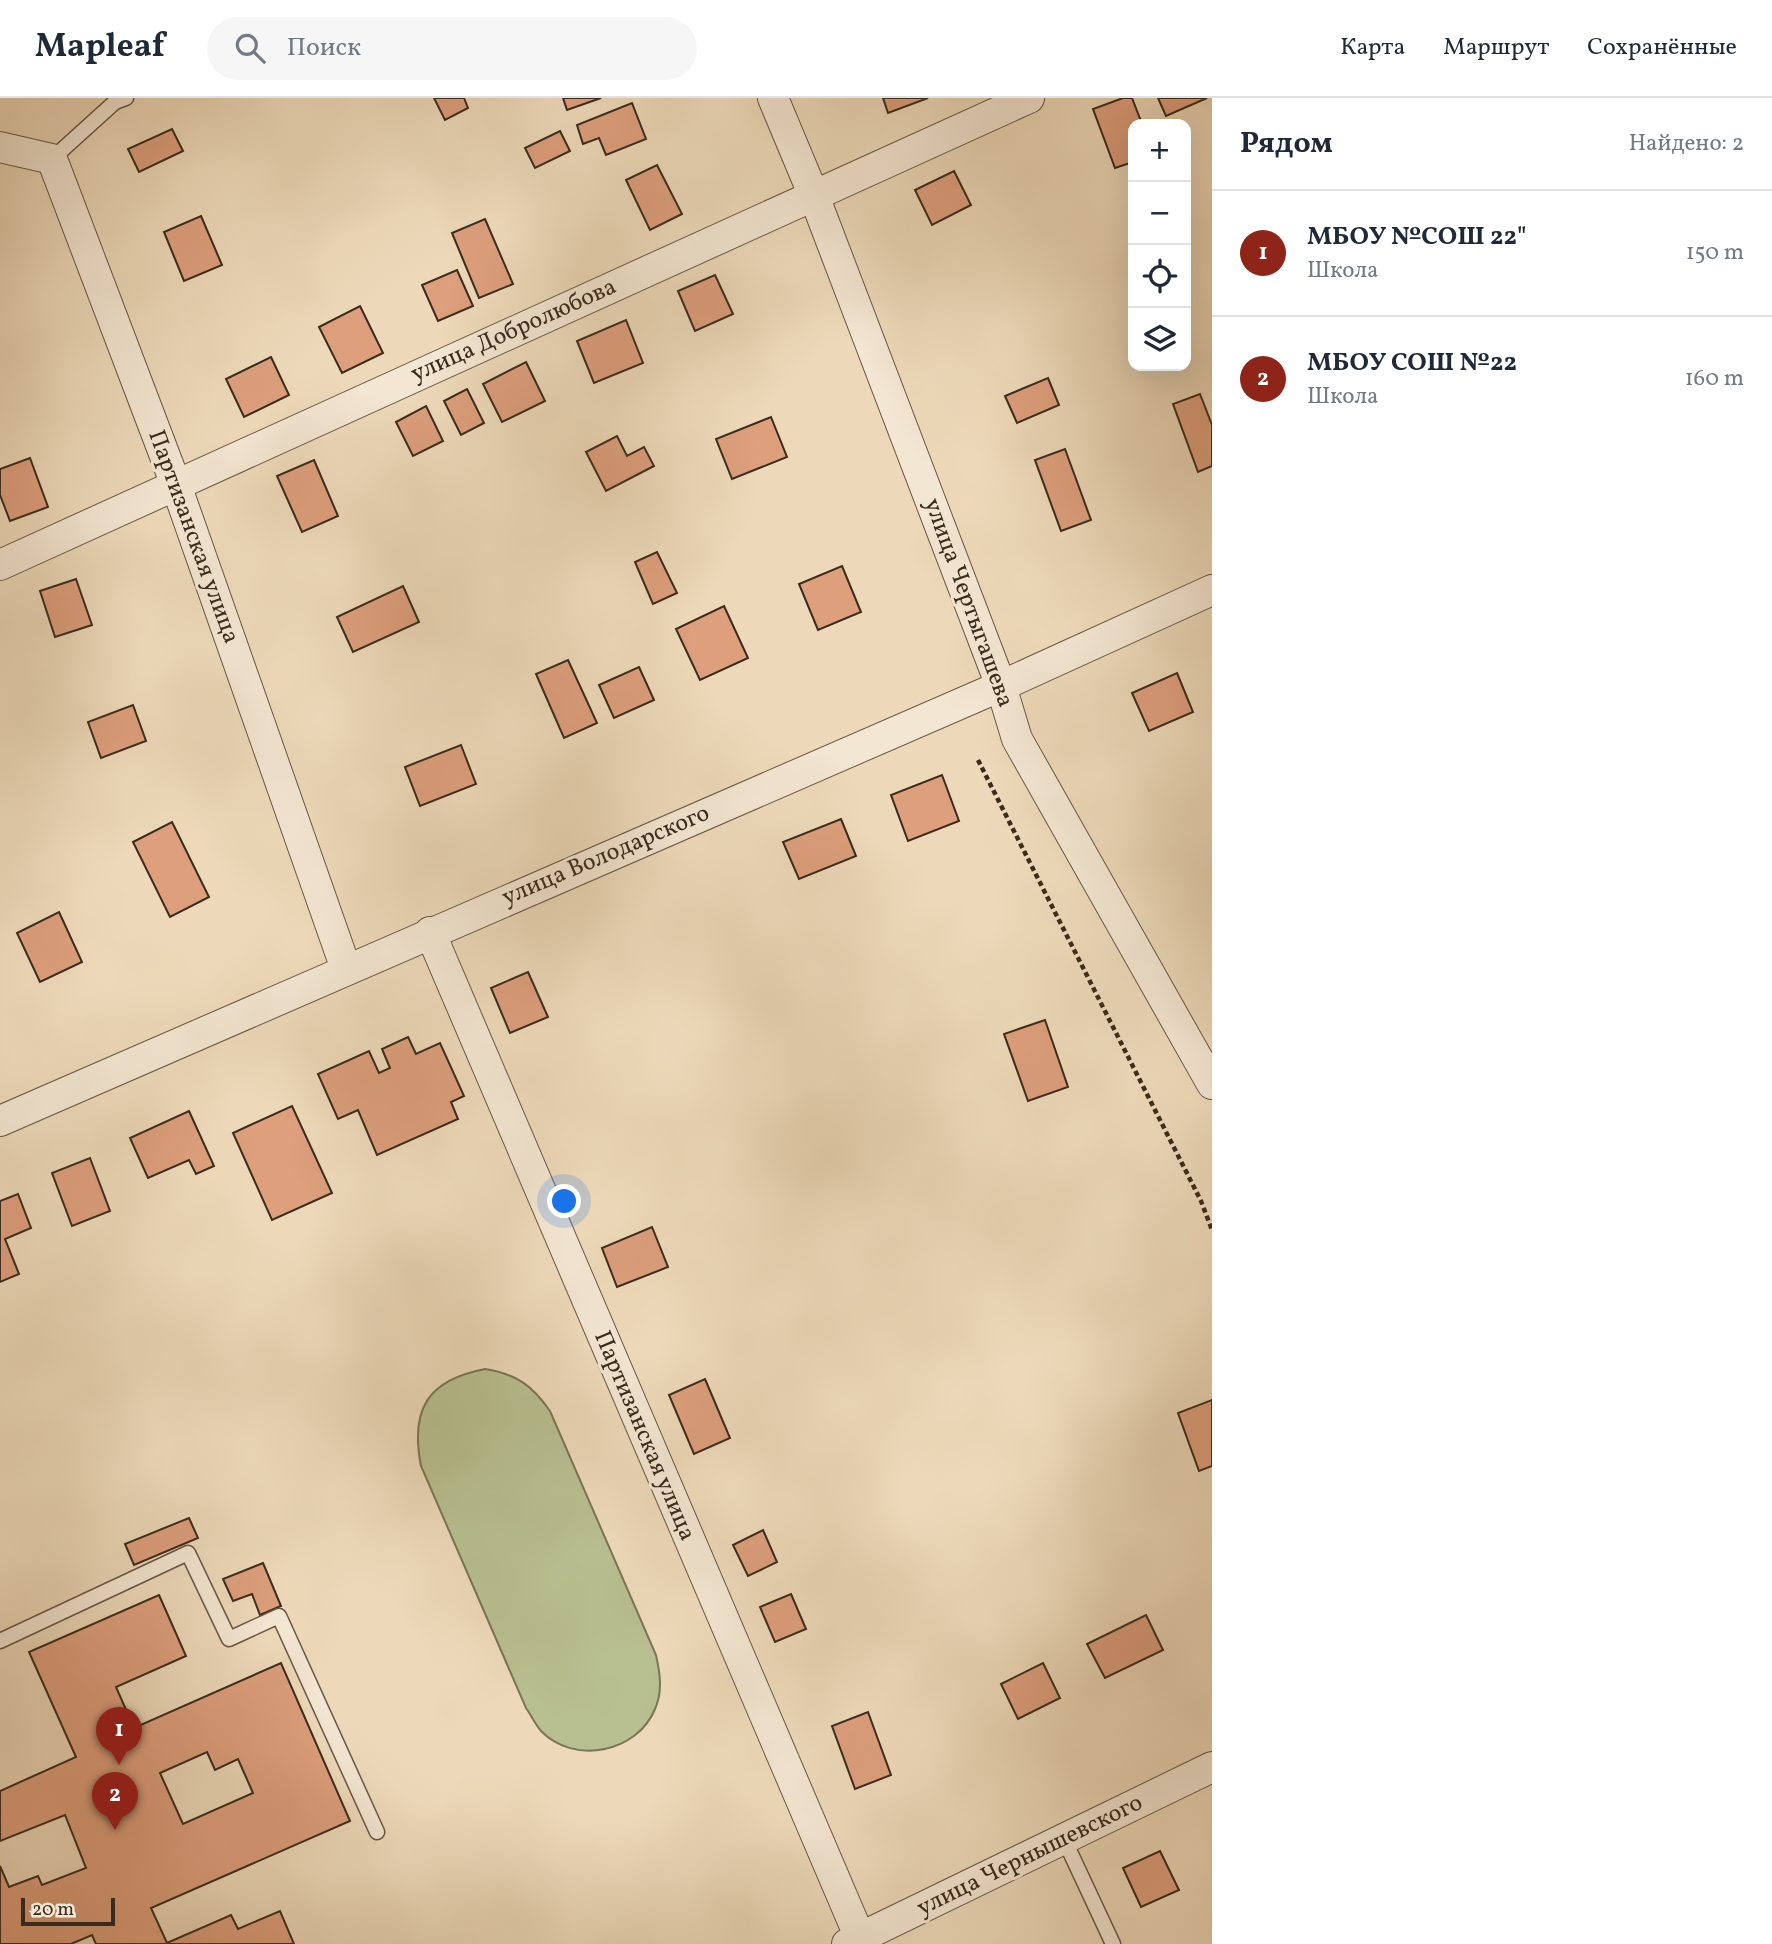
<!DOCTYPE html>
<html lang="ru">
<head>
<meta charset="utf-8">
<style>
	body { margin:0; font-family:Vollkorn,serif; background:#f6f6f7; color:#1f2937 }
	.controls { position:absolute; right:21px; top:21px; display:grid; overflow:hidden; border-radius:14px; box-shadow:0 7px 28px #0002 }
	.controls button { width:63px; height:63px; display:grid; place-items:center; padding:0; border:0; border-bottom:2px solid #e0e1e3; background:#fff; color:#1f2937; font:35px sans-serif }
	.scale { position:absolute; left:21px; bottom:18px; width:94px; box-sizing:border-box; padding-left:7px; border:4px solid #3a2b1d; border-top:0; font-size:19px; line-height:24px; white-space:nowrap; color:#3a2b1d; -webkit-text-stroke:5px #f3e6d2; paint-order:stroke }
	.you { position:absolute; left:565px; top:1104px; width:24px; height:24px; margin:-18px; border:5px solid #fff; border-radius:50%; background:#1a73e8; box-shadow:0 0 0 10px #1a73e833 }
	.badge { display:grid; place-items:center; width:46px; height:46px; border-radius:50%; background:#8f2418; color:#fff; font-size:23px; font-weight:700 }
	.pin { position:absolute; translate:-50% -58px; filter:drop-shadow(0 2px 4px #0008) }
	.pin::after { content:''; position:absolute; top:37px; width:24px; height:21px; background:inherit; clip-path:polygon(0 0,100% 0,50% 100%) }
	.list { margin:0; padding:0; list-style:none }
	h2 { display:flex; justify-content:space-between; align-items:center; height:91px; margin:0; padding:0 28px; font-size:30px }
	h2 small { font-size:23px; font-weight:400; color:#747a83 }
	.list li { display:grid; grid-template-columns:46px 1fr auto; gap:21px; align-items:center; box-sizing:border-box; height:126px; padding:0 28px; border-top:2px solid #e0e1e3 }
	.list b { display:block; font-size:26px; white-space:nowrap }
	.list p { margin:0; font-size:23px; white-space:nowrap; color:#747a83 }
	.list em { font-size:23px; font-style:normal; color:#747a83 }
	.icon { flex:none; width:38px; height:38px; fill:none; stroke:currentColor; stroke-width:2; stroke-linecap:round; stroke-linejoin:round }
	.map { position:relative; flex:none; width:1212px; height:1846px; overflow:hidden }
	header { display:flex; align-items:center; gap:42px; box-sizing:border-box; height:98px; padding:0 35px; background:#fff; border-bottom:2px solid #e0e1e3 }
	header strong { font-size:33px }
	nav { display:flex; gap:38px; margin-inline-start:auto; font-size:24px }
	.search { width:490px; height:63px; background:#f6f6f7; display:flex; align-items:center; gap:18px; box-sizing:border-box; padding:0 24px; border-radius:38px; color:#747a83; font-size:26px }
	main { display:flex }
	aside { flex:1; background:#fff }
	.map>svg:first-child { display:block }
	.green { fill:#b8bf90; stroke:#797556; stroke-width:2 }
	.building { fill:#dd9f7c; stroke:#3a2b1d; stroke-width:2; fill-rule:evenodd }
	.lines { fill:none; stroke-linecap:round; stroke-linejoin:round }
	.service-casing { stroke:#675644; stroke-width:17 }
	.minor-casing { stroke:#675644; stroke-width:32 }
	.path { stroke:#3a2b1d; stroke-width:4.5; stroke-dasharray:5 3.5; stroke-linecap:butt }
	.service { stroke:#f3e6d2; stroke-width:14 }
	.minor { stroke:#f3e6d2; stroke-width:30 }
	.labels { text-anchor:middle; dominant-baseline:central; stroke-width:6; stroke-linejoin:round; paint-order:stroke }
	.street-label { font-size:24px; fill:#3a2b1d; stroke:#f3e6d2 }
</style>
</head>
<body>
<header>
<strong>Mapleaf</strong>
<div class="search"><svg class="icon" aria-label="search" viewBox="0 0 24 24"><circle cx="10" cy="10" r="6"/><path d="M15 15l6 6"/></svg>Поиск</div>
<nav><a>Карта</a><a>Маршрут</a><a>Сохранённые</a></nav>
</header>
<main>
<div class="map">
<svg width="1212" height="1846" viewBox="0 0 1212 1846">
	<rect width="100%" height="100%" fill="#edd9b9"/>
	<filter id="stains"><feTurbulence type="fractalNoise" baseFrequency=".00286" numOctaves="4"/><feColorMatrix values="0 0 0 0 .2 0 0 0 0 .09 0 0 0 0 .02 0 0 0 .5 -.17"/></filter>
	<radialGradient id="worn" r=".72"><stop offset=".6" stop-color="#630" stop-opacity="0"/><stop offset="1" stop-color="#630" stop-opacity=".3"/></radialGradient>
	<path class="green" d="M485 1271C516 1276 532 1287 550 1313L656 1557C660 1575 663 1593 655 1611 637 1655 574 1667 541 1633 535 1626 531 1617 526 1610L421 1368C410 1312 427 1282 485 1271Z"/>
	<g class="building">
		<polygon points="434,0 464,0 468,10 445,22"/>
		<polygon points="563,0 601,0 567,12"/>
		<polygon points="883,0 928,0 888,15"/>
		<polygon points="1123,0 1132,0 1142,26 1133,26 1133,64 1115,70 1093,11"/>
		<polygon points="1158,0 1207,0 1166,18"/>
		<polygon points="632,5 646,41 606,57 599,40 583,46 577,27"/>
		<polygon points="172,31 183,53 139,74 128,51"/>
		<polygon points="560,33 570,53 535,70 525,50"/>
		<polygon points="657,67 682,116 650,132 626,82"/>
		<polygon points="954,73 971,107 932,127 915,92"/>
		<polygon points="201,118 222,167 184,183 164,134"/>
		<polygon points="485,121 513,186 479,200 452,135"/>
		<polygon points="457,172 473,208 438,223 422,187"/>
		<polygon points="715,177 733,216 695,233 678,193"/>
		<polygon points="360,208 383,255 342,275 319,229"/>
		<polygon points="626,222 643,265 594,285 577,243"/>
		<polygon points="271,259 289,297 244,319 226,281"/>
		<polygon points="526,264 545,303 502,324 483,286"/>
		<polygon points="1048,280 1059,307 1017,325 1005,298"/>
		<polygon points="467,291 484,325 461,337 444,303"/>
		<polygon points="1200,296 1212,327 1212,368 1198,374 1173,306"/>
		<polygon points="426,308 443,343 413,358 396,324"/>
		<polygon points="771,319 787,359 732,381 716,341"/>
		<polygon points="617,338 627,358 644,349 654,368 606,393 586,354"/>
		<polygon points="1065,351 1091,422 1061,433 1035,362"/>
		<polygon points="30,360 48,409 10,423 0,397 0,371"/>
		<polygon points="314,362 338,418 302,434 277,378"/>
		<polygon points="657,454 677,495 653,506 635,464"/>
		<polygon points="842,468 861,514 818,532 799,486"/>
		<polygon points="76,481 92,527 55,539 40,493"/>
		<polygon points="403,488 419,524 353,554 337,519"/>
		<polygon points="724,508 748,560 700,582 676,531"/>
		<polygon points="568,562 597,625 564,640 536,576"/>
		<polygon points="639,569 654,602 614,620 599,587"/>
		<polygon points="1177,575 1193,614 1149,633 1132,595"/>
		<polygon points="133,607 146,643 101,660 88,624"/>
		<polygon points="461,647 476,686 420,708 405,669"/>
		<polygon points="942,677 959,723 908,743 891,697"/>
		<polygon points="841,721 856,758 799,781 783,744"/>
		<polygon points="172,724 209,799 170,819 133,744"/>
		<polygon points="59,814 82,864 40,884 17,835"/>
		<polygon points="528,874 548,919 510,935 491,890"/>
		<polygon points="1045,922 1068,989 1028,1003 1004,936"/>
		<polygon points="408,939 416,956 440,945 464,998 451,1004 458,1021 377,1057 358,1012 338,1021 318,976 369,953 379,975 390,970 382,951"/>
		<polygon points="292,1008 332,1095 272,1122 233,1035"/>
		<polygon points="189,1013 214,1068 196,1076 189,1062 148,1080 130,1040"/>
		<polygon points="90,1060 110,1113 72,1128 52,1075"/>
		<polygon points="18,1096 31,1130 5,1141 19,1176 0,1184 0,1103"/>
		<polygon points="652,1129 668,1169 617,1189 602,1150"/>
		<polygon points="705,1281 730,1340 694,1356 669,1297"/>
		<polygon points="1212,1302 1212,1368 1199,1373 1178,1315"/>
		<polygon points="189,1420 198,1440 134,1467 125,1446"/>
		<polygon points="763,1432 777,1464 748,1478 733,1447"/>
		<polygon points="263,1465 281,1508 260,1517 252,1496 233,1503 223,1481"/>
		<polygon points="791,1496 806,1531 775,1544 760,1509"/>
		<path d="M159 1497 186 1558 116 1589 134 1630 281 1565 350 1723 151 1810 167 1845 231 1817 238 1831 280 1813 294 1846H96L92 1837 71 1846H0V1768L9 1789 38 1778 42 1787 86 1770 65 1717 0 1743V1693L76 1659 29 1554ZM207 1654 215 1672 238 1661 253 1695 183 1726 160 1675Z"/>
		<polygon points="1146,1517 1163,1552 1105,1580 1087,1546"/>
		<polygon points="1043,1565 1060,1600 1018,1621 1001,1586"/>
		<polygon points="868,1614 891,1677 855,1691 832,1628"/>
		<polygon points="1160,1753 1179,1792 1141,1809 1123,1770"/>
	</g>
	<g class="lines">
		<g class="service-casing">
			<g id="service">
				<polyline points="52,61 115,4 126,0"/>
				<polyline points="0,1543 188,1455 229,1541 279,1518 377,1734"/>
				<polyline points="1064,1741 1113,1846"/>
			</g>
		</g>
		<g class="minor-casing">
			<g id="minor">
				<polyline points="773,0 814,98 1001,588 1017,641 1212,986"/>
				<polyline points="0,49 52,61 176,387 346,871"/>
				<polyline points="0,467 1029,0"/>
				<polyline points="430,834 860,1840"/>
				<polyline points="0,1023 1001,588 1212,492"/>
				<polyline points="847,1846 1212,1669"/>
			</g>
		</g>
		<polyline class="path" points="978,662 1201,1103 1212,1132"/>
		<use href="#service" class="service"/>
		<use href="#minor" class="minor"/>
	</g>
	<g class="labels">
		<g class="street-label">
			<text transform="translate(514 233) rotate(-24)">улица Добролюбова</text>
			<text transform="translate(193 439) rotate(70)">Партизанская улица</text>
			<text transform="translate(968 505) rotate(70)">улица Чертыгашева</text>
			<text transform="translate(606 758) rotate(-23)">улица Володарского</text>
			<text transform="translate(644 1338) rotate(67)">Партизанская улица</text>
			<text transform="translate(1030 1758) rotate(-26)">улица Чернышевского</text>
		</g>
	</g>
	<rect width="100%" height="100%" filter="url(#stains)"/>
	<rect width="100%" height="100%" fill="url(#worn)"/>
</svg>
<div class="controls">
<button>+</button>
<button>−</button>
<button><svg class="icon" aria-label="locate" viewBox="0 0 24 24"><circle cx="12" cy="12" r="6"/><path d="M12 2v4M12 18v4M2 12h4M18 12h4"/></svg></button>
<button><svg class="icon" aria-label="layers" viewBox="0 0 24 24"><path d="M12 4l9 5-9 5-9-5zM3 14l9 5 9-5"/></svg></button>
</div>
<div class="scale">20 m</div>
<div class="you"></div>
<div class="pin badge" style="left:119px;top:1667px">1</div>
<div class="pin badge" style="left:115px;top:1732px">2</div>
</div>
<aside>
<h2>Рядом<small>Найдено: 2</small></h2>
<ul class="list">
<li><span class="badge">1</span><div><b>МБОУ №СОШ 22&quot;</b><p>Школа</p></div><em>150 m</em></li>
<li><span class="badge">2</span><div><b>МБОУ СОШ №22</b><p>Школа</p></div><em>160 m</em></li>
</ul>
</aside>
</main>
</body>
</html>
